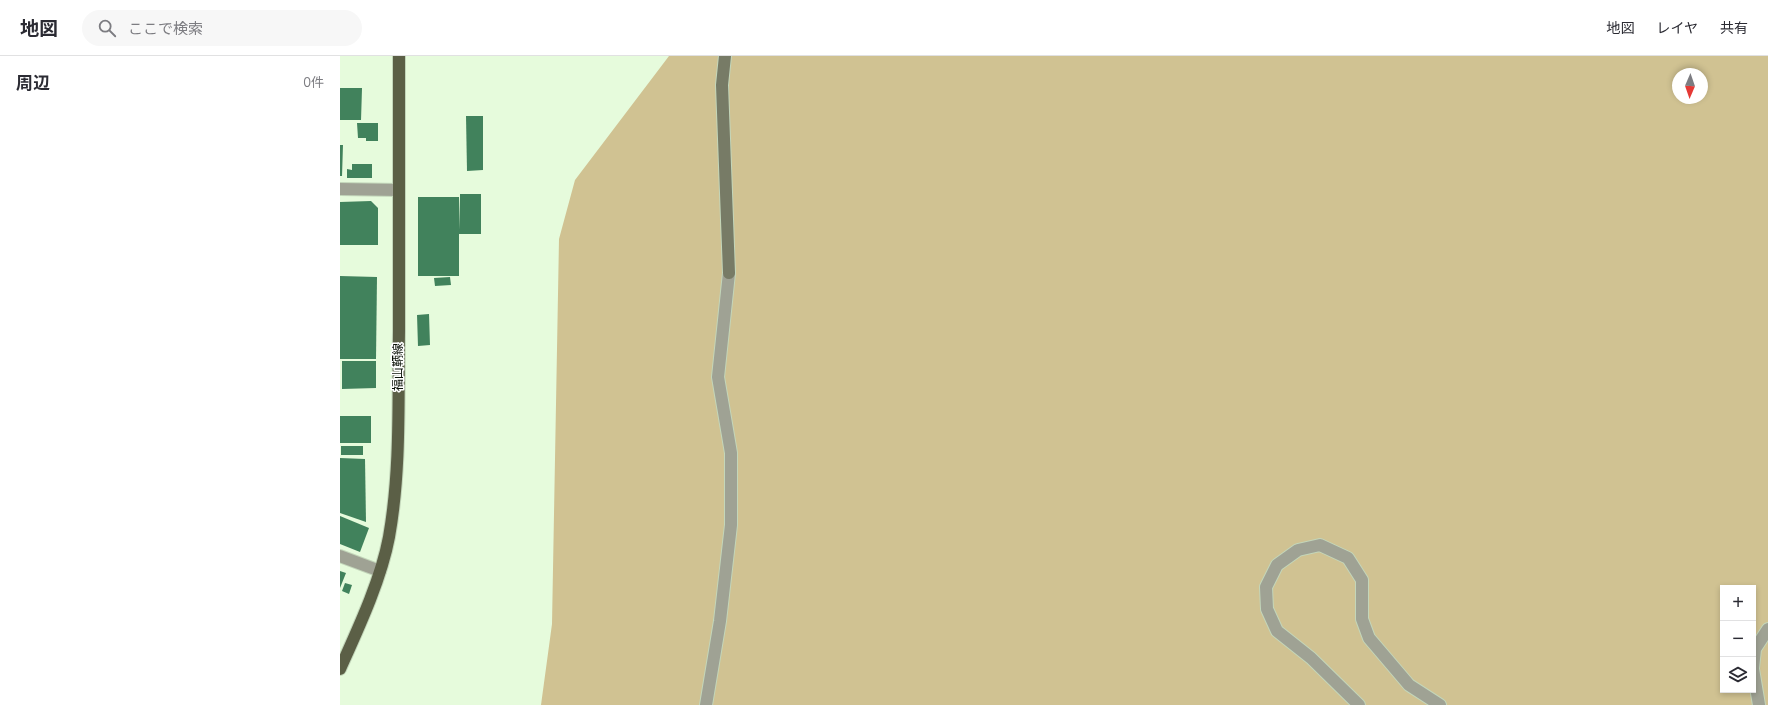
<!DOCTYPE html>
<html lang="ja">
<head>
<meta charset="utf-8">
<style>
	body { margin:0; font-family:"Nunito Sans","Noto Sans JP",sans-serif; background:#f7f7f7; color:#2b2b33 }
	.controls { position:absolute; right:12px; bottom:12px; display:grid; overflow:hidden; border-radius:0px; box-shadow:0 2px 6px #0003 }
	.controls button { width:36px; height:36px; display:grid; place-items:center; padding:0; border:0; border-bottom:1px solid #e1e1e2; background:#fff; color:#2b2b33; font:20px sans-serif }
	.compass { position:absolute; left:1332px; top:12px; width:36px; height:36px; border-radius:50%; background:#fff; box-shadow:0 2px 6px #0003; rotate:182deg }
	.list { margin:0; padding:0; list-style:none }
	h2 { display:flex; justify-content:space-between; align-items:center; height:52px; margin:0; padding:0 16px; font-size:17px }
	h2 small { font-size:13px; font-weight:400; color:#7c7c81 }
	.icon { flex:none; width:22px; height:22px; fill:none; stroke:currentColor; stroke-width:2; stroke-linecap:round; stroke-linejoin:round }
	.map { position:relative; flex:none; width:1428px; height:649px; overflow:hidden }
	header { display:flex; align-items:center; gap:24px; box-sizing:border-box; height:56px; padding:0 20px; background:#fff; border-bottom:1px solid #e1e1e2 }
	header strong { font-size:19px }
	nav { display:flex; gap:22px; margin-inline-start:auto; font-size:14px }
	.search { width:280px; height:36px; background:#f7f7f7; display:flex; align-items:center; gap:10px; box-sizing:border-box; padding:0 14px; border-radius:22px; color:#7c7c81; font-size:15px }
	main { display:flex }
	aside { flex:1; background:#fff }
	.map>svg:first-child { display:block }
	.green { fill:#d0c292; fill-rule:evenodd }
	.building { fill:#41825c }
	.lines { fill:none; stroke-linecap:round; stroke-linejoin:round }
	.street-casing { stroke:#c3d6ba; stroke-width:14 }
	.secondary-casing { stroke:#c3d6ba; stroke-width:14 }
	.primary-casing { stroke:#c3d6ba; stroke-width:14 }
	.street { stroke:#9fa294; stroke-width:12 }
	.secondary { stroke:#777b66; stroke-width:12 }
	.primary { stroke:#5b5f46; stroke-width:12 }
	.labels { text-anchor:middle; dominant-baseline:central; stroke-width:3; stroke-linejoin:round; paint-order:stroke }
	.street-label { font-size:12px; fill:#0a1107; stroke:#fff }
</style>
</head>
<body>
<header>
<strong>地図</strong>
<div class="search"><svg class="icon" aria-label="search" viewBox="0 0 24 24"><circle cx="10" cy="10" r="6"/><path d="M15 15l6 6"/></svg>ここで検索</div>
<nav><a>地図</a><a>レイヤ</a><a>共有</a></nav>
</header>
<main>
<aside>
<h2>周辺<small>0件</small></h2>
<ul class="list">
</ul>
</aside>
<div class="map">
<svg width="1428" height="649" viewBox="0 0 1428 649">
	<rect width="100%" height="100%" fill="#e6fbdc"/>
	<path class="green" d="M329 0H1428V649H201L212 568 219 183 235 124ZM1338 18H1362V42H1338ZM1383 532H1413V634H1383Z"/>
	<g class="building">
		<polygon points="0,32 22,32 21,64 0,64"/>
		<polygon points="126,60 143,60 143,114 127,115"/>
		<polygon points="17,67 38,67 38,85 26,85 26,82 18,82"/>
		<polygon points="0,89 3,89 2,120 0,120"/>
		<polygon points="12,108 32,108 32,122 7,122 7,113 12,114"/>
		<polygon points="120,138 141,138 141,178 119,178 119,220 78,220 78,141 119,141 120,174"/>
		<polygon points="31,145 38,152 38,189 0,189 0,146"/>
		<polygon points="0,220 37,221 36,303 0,303"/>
		<polygon points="110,221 111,229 95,230 94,222"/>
		<polygon points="89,258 90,289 78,290 77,259"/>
		<polygon points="2,305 36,305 36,332 2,333"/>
		<rect x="0" y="360" width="31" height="27"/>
		<rect x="1" y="390" width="22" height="9"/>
		<polygon points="0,402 25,403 26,466 0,457"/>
		<polygon points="0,460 29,472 20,496 0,488"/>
		<polygon points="0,515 6,517 0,532"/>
		<polygon points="5,527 12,529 9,538 2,535"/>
	</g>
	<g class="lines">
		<g class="street-casing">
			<g id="street">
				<polyline points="0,133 59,134"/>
				<polyline points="0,500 40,515"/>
				<polyline points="1413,612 1415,593 1428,573"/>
				<polyline points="1413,613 1419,649"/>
				<polyline points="366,649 380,565 391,469 391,397 378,321 389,217"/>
				<polyline points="1019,649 971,602 937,575 927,553 926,531 937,509 958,494 980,489 1008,502 1022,524 1022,563 1029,582 1069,629 1100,649"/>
			</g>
		</g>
		<g class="secondary-casing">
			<polyline id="secondary" points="385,0 382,29 389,217"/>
		</g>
		<g class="primary-casing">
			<path id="primary" d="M0 613C18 573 41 524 49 481 61 414 58 343 59 275 59 183 59 92 59 0"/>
		</g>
		<use href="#street" class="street"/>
		<use href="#secondary" class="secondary"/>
		<use href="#primary" class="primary"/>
	</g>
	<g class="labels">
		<g class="street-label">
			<text transform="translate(58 311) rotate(-90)">福山鞆線</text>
		</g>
	</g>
</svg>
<div class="controls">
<button>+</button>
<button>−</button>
<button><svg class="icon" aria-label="layers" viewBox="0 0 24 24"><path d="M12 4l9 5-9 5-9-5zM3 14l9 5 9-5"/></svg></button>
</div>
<svg class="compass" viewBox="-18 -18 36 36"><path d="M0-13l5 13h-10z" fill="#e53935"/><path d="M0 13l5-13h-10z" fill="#7c7c81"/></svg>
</div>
</main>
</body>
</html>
